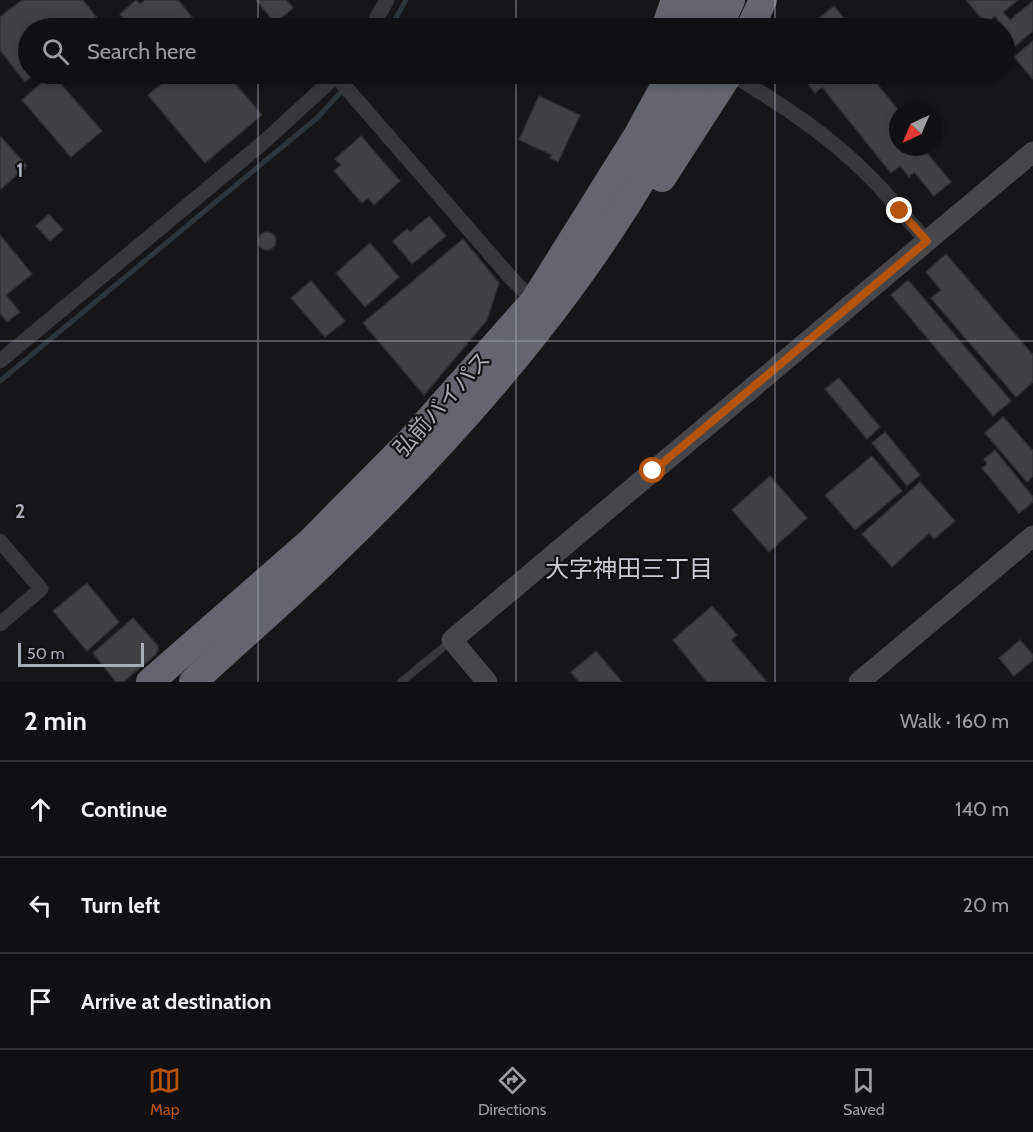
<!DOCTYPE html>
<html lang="en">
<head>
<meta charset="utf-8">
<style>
	body { margin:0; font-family:Cabin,"Noto Sans JP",sans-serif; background:#1e1e20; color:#f1f3f6 }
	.compass { position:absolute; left:889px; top:102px; width:54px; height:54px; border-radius:50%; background:#101012; box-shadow:0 3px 9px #0003; rotate:224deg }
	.scale { position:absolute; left:18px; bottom:15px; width:126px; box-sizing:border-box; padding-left:6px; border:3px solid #a8adb8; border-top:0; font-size:16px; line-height:21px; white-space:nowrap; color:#a8adb8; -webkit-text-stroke:4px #111113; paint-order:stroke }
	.stop { position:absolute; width:18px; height:18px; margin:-14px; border:4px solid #b45309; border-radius:50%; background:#fff }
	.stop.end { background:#b45309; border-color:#fff; box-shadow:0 2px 6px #0008 }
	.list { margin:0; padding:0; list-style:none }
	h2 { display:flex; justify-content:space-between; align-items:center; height:78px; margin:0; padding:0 24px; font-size:26px }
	h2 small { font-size:20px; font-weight:400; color:#9c9d9f }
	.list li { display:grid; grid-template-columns:39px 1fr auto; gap:18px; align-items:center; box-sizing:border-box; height:96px; padding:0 24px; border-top:2px solid #303032 }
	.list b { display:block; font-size:22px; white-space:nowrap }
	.list em { font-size:20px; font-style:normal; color:#9c9d9f }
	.icon { flex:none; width:33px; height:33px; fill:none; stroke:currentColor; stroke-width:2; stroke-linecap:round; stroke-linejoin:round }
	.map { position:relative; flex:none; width:1033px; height:682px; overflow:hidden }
	.search { position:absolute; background:#101012; box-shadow:0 3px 9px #0003; left:18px; right:18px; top:18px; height:66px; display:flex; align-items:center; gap:15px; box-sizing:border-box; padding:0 21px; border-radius:33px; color:#9c9d9f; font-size:22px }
	.sheet { height:366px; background:#101012 }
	nav { display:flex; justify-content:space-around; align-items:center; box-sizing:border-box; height:84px; border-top:2px solid #303032; background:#101012; font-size:16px; color:#9c9d9f }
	nav a { display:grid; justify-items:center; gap:3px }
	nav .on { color:#b45309 }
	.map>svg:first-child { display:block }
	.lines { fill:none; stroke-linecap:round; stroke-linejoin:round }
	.stream { stroke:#2c353c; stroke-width:5 }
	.building { fill:#404145; stroke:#303034; stroke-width:1.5 }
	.lane { stroke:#37383d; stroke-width:8 }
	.street { stroke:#37383d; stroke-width:15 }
	.secondary { stroke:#45474d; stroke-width:21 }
	.highway { stroke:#63666e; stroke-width:28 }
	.route { stroke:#b45309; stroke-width:8 }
	.grid { fill:none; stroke:#a8adb8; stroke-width:1.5; stroke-opacity:0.55 }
	.labels { text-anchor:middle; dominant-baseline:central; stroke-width:4.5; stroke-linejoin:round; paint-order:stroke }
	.street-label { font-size:22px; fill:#a8adb8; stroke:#111113 }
	.neighbourhood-label { font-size:24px; fill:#c9ccd4; stroke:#111113 }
	.grid-label { font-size:20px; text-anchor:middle; font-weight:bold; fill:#a8adb8; stroke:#111113; stroke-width:4.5; stroke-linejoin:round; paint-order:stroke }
</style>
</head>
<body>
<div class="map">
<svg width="1033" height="682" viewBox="0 0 1033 682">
	<rect width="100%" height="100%" fill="#161618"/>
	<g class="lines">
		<g class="stream">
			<polyline points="390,28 406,0"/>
			<polyline points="355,77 357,74"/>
			<polyline points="0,381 317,118 339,94"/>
		</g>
	</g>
	<g class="building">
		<polygon points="22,0 83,0 101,23 93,28 28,28 28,74 35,74 25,82 0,50 0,17"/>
		<polygon points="136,0 140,4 145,0 178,0 199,26 197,28 111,28 123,18 120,14"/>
		<polygon points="256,0 286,0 293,8 275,23"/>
		<polygon points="966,0 1018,0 1003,12 1010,20 1033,1 1033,31 1009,51 1004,46 1004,28 1000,28 1003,26 995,16 986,24"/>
		<polygon points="834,6 852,28 807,28"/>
		<polygon points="1033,41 1033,79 1014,57"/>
		<polygon points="52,74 102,131 71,157 22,100"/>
		<polygon points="173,74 227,74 262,115 205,163 148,95"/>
		<polygon points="785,74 869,74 899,111 898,147 922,147 951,182 934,196 914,172 909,177 900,166 891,173 822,87 815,93 801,75 792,83"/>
		<polygon points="539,96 580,115 558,162 550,158 552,155 519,140"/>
		<polygon points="0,136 27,166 1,189 0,188"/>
		<polygon points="361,136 400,181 374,205 368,198 362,203 334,171 341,165 335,159"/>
		<polygon points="49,214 63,230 50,241 36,226"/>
		<polygon points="429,216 446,236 412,264 393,241 407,229 410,232"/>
		<circle cx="267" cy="241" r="9"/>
		<polygon points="0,235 32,274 6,295 20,312 7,322 0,313"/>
		<polygon points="463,239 499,283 487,320 424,395 363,323"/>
		<polygon points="370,243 399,277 365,307 336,273"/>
		<polygon points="946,254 1033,355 1033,382 1016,397 931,298 941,290 926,272"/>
		<polygon points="908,280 1011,401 993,416 891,295"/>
		<polygon points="311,281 345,321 325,337 291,298"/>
		<polygon points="839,378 880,427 867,439 825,389"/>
		<polygon points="1003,417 1033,451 1033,476 1027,482 985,433"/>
		<polygon points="885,432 920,475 907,486 872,443"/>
		<polygon points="995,450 1033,497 1033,502 1019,513 982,468 987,464 984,459"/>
		<polygon points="872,456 902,491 855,530 825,495"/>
		<polygon points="770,476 807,518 769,552 732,510"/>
		<polygon points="920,482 955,521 934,539 929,533 892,567 862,534"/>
		<polygon points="87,583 119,622 87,651 53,611"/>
		<polygon points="712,606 737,635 731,640 767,682 707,682 673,640"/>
		<polygon points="133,618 158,646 158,650 155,655 123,682 116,682 93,653"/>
		<polygon points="1020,640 1033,655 1033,660 1014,676 999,658"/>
		<polygon points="596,651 622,682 579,682 571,672"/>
	</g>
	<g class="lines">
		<polyline class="lane" points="401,682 451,641"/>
		<g class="street">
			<polyline points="371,28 387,0"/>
			<path d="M731 74C783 105 833 138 875 182 893 201 909 222 927 241"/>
			<polyline points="336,76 511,278 534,301"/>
			<polyline points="0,361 265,141 338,74"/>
			<polyline points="0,541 41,589 0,624"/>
		</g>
		<g class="secondary">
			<polyline points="487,682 452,640 1033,152"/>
			<polyline points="859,682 1033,536"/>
		</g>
		<g class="highway">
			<polyline points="665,28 675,0"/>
			<polyline points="693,28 704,0"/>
			<polyline points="718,28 731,0"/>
			<polyline points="750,28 763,0"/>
			<polyline points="662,178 729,74"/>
			<polyline points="150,682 310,542 411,440 534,301 637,136 671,74"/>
			<path d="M193 682C236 642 280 604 323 563 470 423 613 259 698 74"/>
		</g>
	</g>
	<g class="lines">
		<polyline class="route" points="653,471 927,241 900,211"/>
	</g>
	<path class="grid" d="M258 0V28M516 0V28M775 0V28M258 74V682M516 74V682M775 74V682M0 341H1033"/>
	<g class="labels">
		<g class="street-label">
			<text transform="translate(442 404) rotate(-48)">弘前バイパス</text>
		</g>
		<g class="neighbourhood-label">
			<text x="629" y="568">大字神田三丁目</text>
		</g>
	</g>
	<g class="grid-label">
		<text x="20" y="177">1</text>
		<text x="20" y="518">2</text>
	</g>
</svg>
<svg class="compass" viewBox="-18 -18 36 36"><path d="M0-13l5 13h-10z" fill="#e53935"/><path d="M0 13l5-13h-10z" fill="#9c9d9f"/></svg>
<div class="scale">50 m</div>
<div class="stop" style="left:653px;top:471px"></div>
<div class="stop end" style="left:900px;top:211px"></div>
<div class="search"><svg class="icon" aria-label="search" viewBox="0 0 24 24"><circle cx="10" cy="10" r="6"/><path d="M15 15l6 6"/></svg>Search here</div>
</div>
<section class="sheet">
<h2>2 min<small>Walk · 160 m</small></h2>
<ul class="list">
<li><svg class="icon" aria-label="ahead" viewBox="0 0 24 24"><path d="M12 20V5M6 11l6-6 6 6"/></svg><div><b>Continue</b></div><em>140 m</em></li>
<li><svg class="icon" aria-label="left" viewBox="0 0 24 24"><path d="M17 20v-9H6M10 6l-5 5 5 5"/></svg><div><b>Turn left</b></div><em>20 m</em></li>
<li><svg class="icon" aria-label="arrive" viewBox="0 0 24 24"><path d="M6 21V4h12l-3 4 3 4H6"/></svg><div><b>Arrive at destination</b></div></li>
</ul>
</section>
<nav>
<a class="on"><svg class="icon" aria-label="map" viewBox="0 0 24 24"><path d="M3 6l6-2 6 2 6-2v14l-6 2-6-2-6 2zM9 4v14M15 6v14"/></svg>Map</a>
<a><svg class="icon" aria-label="directions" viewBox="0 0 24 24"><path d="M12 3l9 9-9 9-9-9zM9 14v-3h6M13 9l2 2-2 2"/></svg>Directions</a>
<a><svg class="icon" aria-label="saved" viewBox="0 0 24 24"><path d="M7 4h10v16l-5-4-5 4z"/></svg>Saved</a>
</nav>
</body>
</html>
